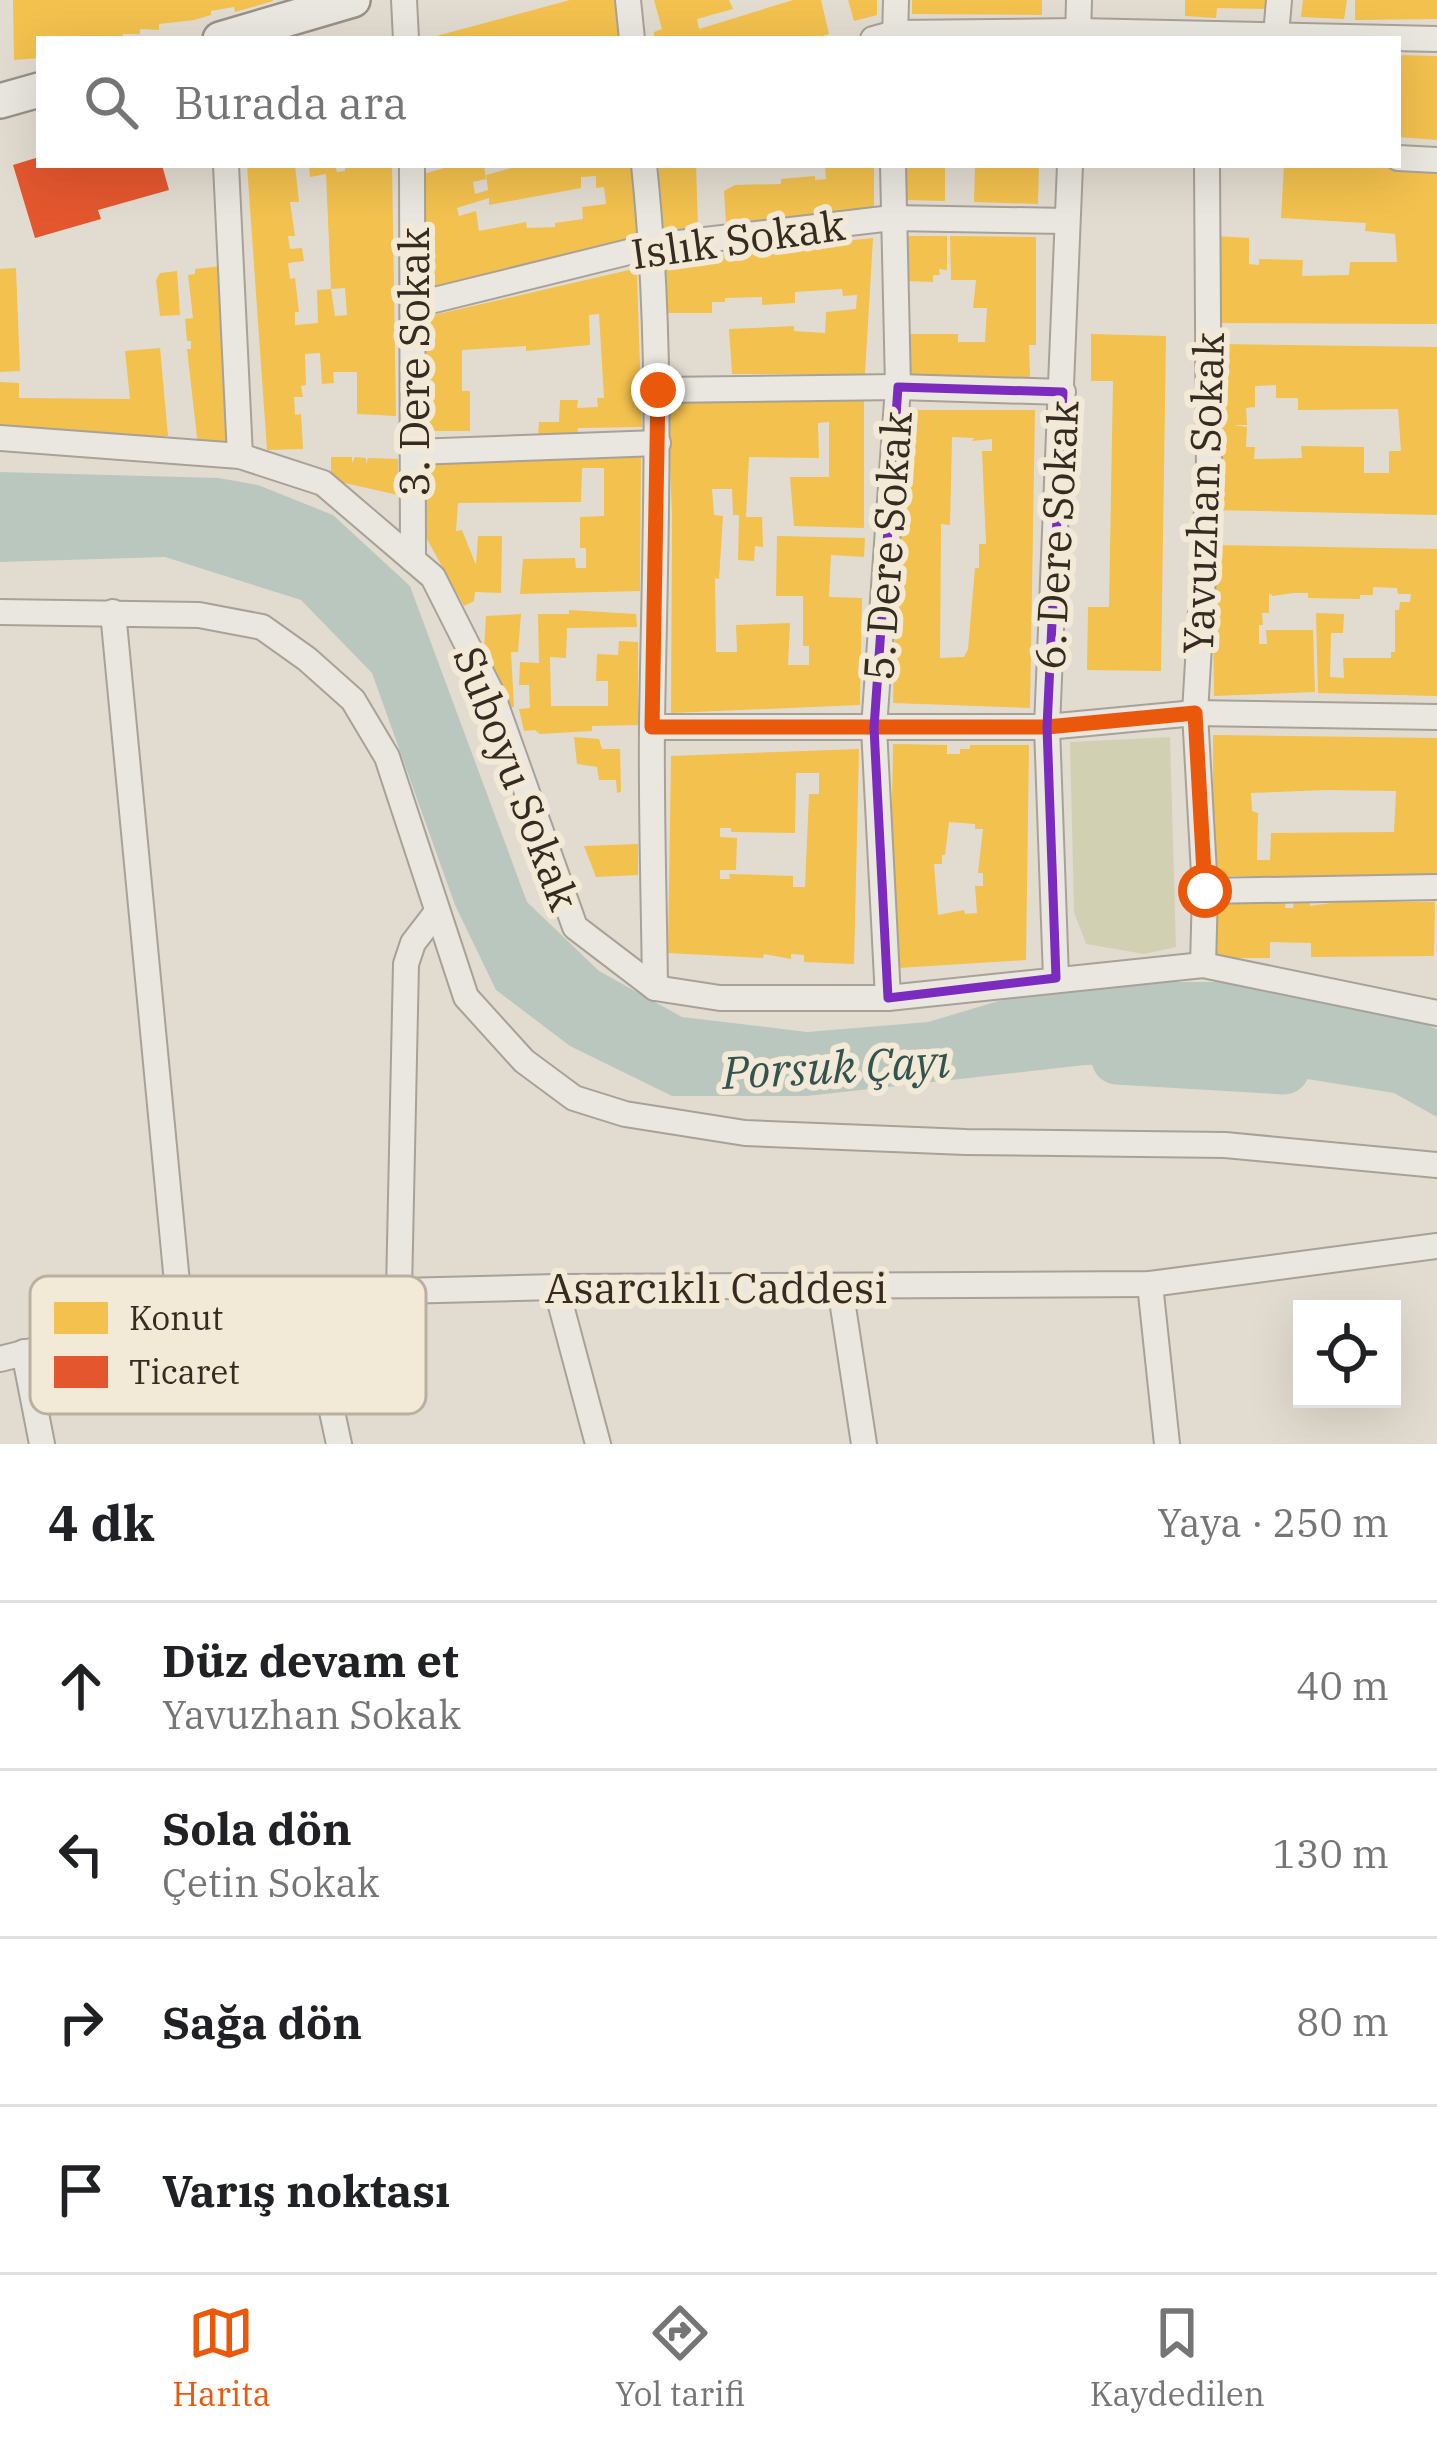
<!DOCTYPE html>
<html lang="tr">
<head>
<meta charset="utf-8">
<style>
	body { margin:0; font-family:"IBM Plex Serif",serif; background:#f2f2f2; color:#202124 }
	.controls { position:absolute; right:36px; bottom:36px; display:grid; overflow:hidden; border-radius:0px; box-shadow:0 12px 48px #0002 }
	.controls button { width:108px; height:108px; display:grid; place-items:center; padding:0; border:0; border-bottom:3px solid #e0e0e0; background:#fff; color:#202124; font:60px sans-serif }
	.stop { position:absolute; width:36px; height:36px; margin:-27px; border:9px solid #ea580c; border-radius:50%; background:#fff }
	.stop.end { background:#ea580c; border-color:#fff; box-shadow:0 3px 12px #0008 }
	.list { margin:0; padding:0; list-style:none }
	h2 { display:flex; justify-content:space-between; align-items:center; height:156px; margin:0; padding:0 48px; font-size:51px }
	h2 small { font-size:39px; font-weight:400; color:#757577 }
	.list li { display:grid; grid-template-columns:78px 1fr auto; gap:36px; align-items:center; box-sizing:border-box; height:168px; padding:0 48px; border-top:3px solid #e0e0e0 }
	.list b { display:block; font-size:45px; white-space:nowrap }
	.list p { margin:0; font-size:39px; white-space:nowrap; color:#757577 }
	.list em { font-size:39px; font-style:normal; color:#757577 }
	.icon { flex:none; width:66px; height:66px; fill:none; stroke:currentColor; stroke-width:2; stroke-linecap:round; stroke-linejoin:round }
	.map { position:relative; flex:none; width:1437px; height:1444px; overflow:hidden }
	.search { position:absolute; background:#fff; box-shadow:0 12px 48px #0002; left:36px; right:36px; top:36px; height:132px; display:flex; align-items:center; gap:30px; box-sizing:border-box; padding:0 42px; border-radius:0px; color:#757577; font-size:45px }
	.sheet { height:828px; background:#fff }
	nav { display:flex; justify-content:space-around; align-items:center; box-sizing:border-box; height:168px; border-top:3px solid #e0e0e0; background:#fff; font-size:33px; color:#757577 }
	nav a { display:grid; justify-items:center; gap:6px }
	nav .on { color:#ea580c }
	.map>svg:first-child { display:block }
	.green { fill:#d2d0b3 }
	.water { fill:#b9c7be }
	.homes { fill:#f2c14e; fill-rule:evenodd }
	.shops { fill:#e4572e }
	.lines { fill:none; stroke-linecap:round; stroke-linejoin:round }
	.river { stroke:#b9c7be; stroke-width:51 }
	.minor-casing { stroke:#a8a198; stroke-width:28 }
	.secondary-casing { stroke:#979188; stroke-width:38 }
	.minor { stroke:#eae7e0; stroke-width:24 }
	.secondary { stroke:#eae7e0; stroke-width:33 }
	.route { stroke:#ea580c; stroke-width:15 }
	.marked { fill:none; stroke:#7b2cbf; stroke-width:9; stroke-linejoin:round }
	.labels { text-anchor:middle; dominant-baseline:central; stroke-width:12; stroke-linejoin:round; paint-order:stroke }
	.street-label { font-size:42px; fill:#362a21; stroke:#f2e9d6 }
	.water-label { font-size:45px; font-style:italic; fill:#325450; stroke:#f2e9d6 }
	.key { fill:#f2e9d6; stroke:#bab0a0; stroke-width:3 }
	.key-label { font-size:33px; fill:#362a21 }
</style>
</head>
<body>
<div class="map">
<svg width="1437" height="1444" viewBox="0 0 1437 1444">
	<rect width="100%" height="100%" fill="#e2dcd0"/>
	<polygon class="green" points="1170,737 1176,947 1144,954 1086,944 1074,912 1070,742"/>
	<polygon class="water" points="0,472 219,478 258,485 333,515 410,586 527,902 599,971 682,1017 807,1032 928,1022 1063,982 1269,982 1402,1014 1437,1029 1437,1117 1394,1093 1202,1062 1085,1065 807,1096 672,1096 570,1046 496,990 455,905 372,673 301,600 165,557 0,562"/>
	<g class="homes">
		<polygon points="13,0 273,0 273,1 235,12 234,7 211,11 211,15 194,20 159,24 159,30 140,29 140,34 123,34 123,39 39,39 39,58 14,60"/>
		<polygon points="570,0 624,0 625,39 425,39"/>
		<polygon points="654,0 729,0 733,9 697,19 699,29 793,0 821,0 829,34 813,39 654,39 654,32 662,29"/>
		<polygon points="848,0 877,0 877,15 854,21"/>
		<polygon points="912,0 1042,0 1042,15 912,14"/>
		<polygon points="1185,0 1267,0 1267,9 1217,8 1216,18 1185,16"/>
		<polygon points="1303,0 1347,0 1344,19 1301,17"/>
		<polygon points="1355,0 1437,0 1437,19 1355,20"/>
		<polygon points="1398,55 1437,56 1437,140 1398,137"/>
		<polygon points="247,165 295,165 299,202 290,202 295,236 288,236 290,249 302,248 304,261 288,263 290,279 295,278 299,312 295,312 295,325 318,323 317,290 331,289 335,316 347,315 345,288 331,289 326,174 310,177 309,165 335,165 337,172 345,171 345,165 392,165 396,416 357,414 357,372 333,372 334,383 322,384 320,353 305,354 306,385 301,386 303,397 294,397 295,415 301,414 303,449 267,450"/>
		<path d="M484 165 486 179 473 182 475 194 488 190 486 175 522 165H633L638 242 426 290 423 174 451 166ZM596 176V188L604 187 606 204 582 207 583 219 555 223V227L527 228 526 222 479 231 476 211 459 216 457 208 489 198V205L581 188V177Z"/>
		<polygon points="658,165 696,165 698,227 662,231"/>
		<polygon points="874,165 874,208 726,224 724,191 735,185 781,184 781,179 815,176 815,180 826,179 825,167"/>
		<polygon points="906,165 945,165 945,201 906,200"/>
		<polygon points="994,165 1039,165 1038,204 974,202 975,167"/>
		<polygon points="1284,165 1348,165 1437,172 1437,324 1213,323 1215,236 1249,238 1249,264 1259,265 1259,259 1303,260 1302,276 1349,275 1350,262 1397,262 1395,234 1365,231 1366,223 1281,218"/>
		<polygon points="906,236 947,236 947,270 939,269 940,275 933,275 933,282 905,281"/>
		<polygon points="950,236 1036,237 1036,345 1029,345 1030,377 902,376 903,334 958,334 958,342 985,342 987,308 973,308 976,280 951,280"/>
		<polygon points="873,238 865,374 732,374 729,329 794,326 794,331 825,333 826,312 856,309 857,295 843,296 842,289 795,292 795,303 762,305 762,297 725,298 725,302 712,302 712,313 668,313 665,260"/>
		<polygon points="222,266 233,445 198,446 187,349 191,349 191,341 187,341 185,319 193,318 188,275 195,274 195,269"/>
		<polygon points="16,268 20,371 0,372 0,269"/>
		<polygon points="629,270 637,274 642,427 578,428 577,437 538,436 539,422 559,422 560,400 578,400 577,408 598,407 597,398 604,398 599,314 589,315 590,345 526,351 526,346 462,350 462,391 470,391 470,431 425,431 425,317"/>
		<polygon points="177,271 180,315 160,316 156,280 160,273"/>
		<polygon points="1091,334 1166,336 1161,671 1087,670 1088,607 1109,607 1113,381 1091,381"/>
		<path d="M1214 344 1437 347V515L1211 510ZM1276 385V398H1298V410L1398 409 1401 451H1389V473H1364V447L1301 446 1302 458 1254 459 1255 447H1246L1247 427 1233 425H1247L1246 408 1255 407V386Z"/>
		<polygon points="160,348 168,436 0,436 0,382 19,383 19,398 130,399 125,351"/>
		<polygon points="764,396 764,401 864,400 864,528 794,526 790,477 829,477 829,422 818,423 819,458 749,457 746,517 762,517 763,547 755,546 754,561 738,560 739,515 733,515 732,489 712,489 714,515 723,516 719,579 715,578 716,652 737,652 736,625 790,623 788,665 809,665 809,646 803,646 803,596 776,596 777,536 865,538 864,557 831,555 829,597 862,598 860,705 671,713 672,515 667,397"/>
		<path d="M900 410H1035L1030 708 893 703ZM952 437 974 438 972 441 992 439V451H982L986 544H979V568H975L968 649 964 657 940 658 941 524 950 525Z"/>
		<polygon points="331,457 352,457 352,463 355,457 366,458 366,464 368,458 398,459 398,495 331,480"/>
		<polygon points="641,457 640,591 520,594 523,559 575,558 576,568 586,568 586,548 580,548 580,517 604,516 604,468 582,468 581,502 458,503 456,531 462,530 476,565 478,536 502,536 501,593 475,592 474,601 464,606 423,532 425,460"/>
		<polygon points="1212,545 1437,549 1437,696 1318,693 1316,613 1344,614 1343,633 1331,633 1330,677 1344,678 1343,658 1391,658 1391,652 1395,652 1395,610 1399,610 1400,602 1410,602 1411,594 1398,594 1397,588 1373,587 1373,595 1360,595 1360,599 1308,598 1308,593 1293,593 1273,596 1269,593 1269,613 1262,613 1263,625 1259,625 1259,644 1267,644 1266,630 1313,630 1315,692 1214,696"/>
		<polygon points="569,610 636,614 637,627 567,628 566,658 550,657 551,706 608,706 608,681 596,681 597,654 618,655 619,641 638,642 638,725 592,726 592,731 540,734 535,730 524,731 519,709 530,708 529,685 519,685 520,662 539,663 538,614 569,614"/>
		<polygon points="521,614 518,652 511,652 514,707 501,708 485,663 494,663 484,649 486,616"/>
		<path d="M1213 735 1437 738V876H1213ZM1327 790 1396 791 1394 832 1271 833 1270 860H1257L1258 813 1252 811 1251 793Z"/>
		<polygon points="574,737 599,739 602,749 620,749 621,792 617,793 616,780 599,780 597,767 577,764"/>
		<path d="M893 744 947 745V754H960V749H970V745H1029L1026 960 898 968 891 862ZM949 822 975 824V829H983L978 873H983V886H975L977 913 965 914 964 910 938 915 934 864H942V855H945Z"/>
		<path d="M859 749 854 964 804 962V955L791 954V959L764 954 763 958 668 953 671 756ZM796 773H819V794H809L805 887H793V876L729 874 730 879H720V870H736L737 838 720 837V828H731V832L795 833Z"/>
		<polygon points="638,844 638,875 596,877 584,846"/>
		<polygon points="1286,902 1285,908 1293,908 1294,902 1310,903 1310,906 1337,902 1435,902 1434,956 1311,957 1311,943 1270,942 1270,958 1213,958 1214,903"/>
	</g>
	<polygon class="shops" points="39,157 39,165 162,165 169,190 98,210 101,219 35,238 13,165"/>
	<g class="lines">
		<polyline class="river" points="1117,1059 1284,1069"/>
		<g class="minor-casing">
			<g id="minor">
				<polyline points="404,0 406,39"/>
				<polyline points="628,0 632,39"/>
				<polyline points="1276,35 1279,0"/>
				<polyline points="873,39 895,33 1079,31 1437,39"/>
				<polyline points="895,39 896,0"/>
				<polyline points="1078,39 1079,0"/>
				<polyline points="1398,158 1437,160"/>
				<polyline points="226,165 240,456"/>
				<polyline points="412,165 413,560"/>
				<path d="M644 165C664 351 655 536 652 723 651 811 654 900 655 988"/>
				<polyline points="414,305 653,246 892,218 1067,221"/>
				<polyline points="658,390 898,387 1063,392"/>
				<polyline points="0,438 240,456 323,483 433,577 492,694 575,927 655,988 720,998 888,998 1203,965 1437,1013"/>
				<polyline points="414,452 658,443"/>
				<polyline points="0,612 199,615 262,627 307,659 353,700 387,757 466,997 524,1061 574,1098 625,1114 745,1133 966,1142 1225,1145 1437,1165"/>
				<polyline points="113,612 180,1314"/>
				<polyline points="652,727 1047,727 1195,713 1437,717"/>
				<polyline points="1205,891 1437,887"/>
				<polyline points="1203,965 1205,891 1195,713 1209,475 1207,165"/>
				<polyline points="1056,978 1047,727 1070,165"/>
				<polyline points="888,998 874,728 898,387 893,165"/>
				<polyline points="1150,1284 1167,1444"/>
				<polyline points="556,1287 598,1444"/>
				<polyline points="840,1287 864,1444"/>
				<polyline points="399,1291 406,964 413,943 436,913"/>
				<polyline points="308,1300 339,1444"/>
				<polyline points="24,1352 42,1444"/>
				<polyline points="0,1359 218,1304 399,1291 556,1287 1150,1284 1437,1246"/>
			</g>
		</g>
		<g class="secondary-casing">
			<g id="secondary">
				<polyline points="220,39 353,0"/>
				<polyline points="0,101 39,90"/>
			</g>
		</g>
		<use href="#minor" class="minor"/>
		<use href="#secondary" class="secondary"/>
	</g>
	<g class="lines">
		<polyline class="route" points="658,390 652,727 1047,727 1195,713 1205,891"/>
	</g>
	<path class="marked" d="M898 387 1063 392 1047 727 1056 978 888 998 874 728Z"/>
	<g class="labels">
		<g class="street-label">
			<text transform="translate(738 239) rotate(-8)">Islık Sokak</text>
			<text transform="translate(413 362) rotate(-90)">3. Dere Sokak</text>
			<text transform="translate(1203 493) rotate(-88)">Yavuzhan Sokak</text>
			<text transform="translate(1056 535) rotate(-87)">6. Dere Sokak</text>
			<text transform="translate(887 546) rotate(-86)">5. Dere Sokak</text>
			<text transform="translate(517 778) rotate(69)">Suboyu Sokak</text>
			<text x="716" y="1287">Asarcıklı Caddesi</text>
		</g>
		<g class="water-label">
			<text transform="translate(836 1066) rotate(-3)">Porsuk Çayı</text>
		</g>
	</g>
	<rect x="30" y="1276" width="396" height="138" rx="18" class="key"/>
	<rect x="54" y="1302" width="54" height="32" fill="#f2c14e"/>
	<rect x="54" y="1356" width="54" height="32" fill="#e4572e"/>
	<g class="key-label">
		<text x="129" y="1330">Konut</text>
		<text x="129" y="1384">Ticaret</text>
	</g>
</svg>
<div class="controls">
<button><svg class="icon" aria-label="locate" viewBox="0 0 24 24"><circle cx="12" cy="12" r="6"/><path d="M12 2v4M12 18v4M2 12h4M18 12h4"/></svg></button>
</div>
<div class="stop" style="left:1205px;top:891px"></div>
<div class="stop end" style="left:658px;top:390px"></div>
<div class="search"><svg class="icon" aria-label="search" viewBox="0 0 24 24"><circle cx="10" cy="10" r="6"/><path d="M15 15l6 6"/></svg>Burada ara</div>
</div>
<section class="sheet">
<h2>4 dk<small>Yaya · 250 m</small></h2>
<ul class="list">
<li><svg class="icon" aria-label="ahead" viewBox="0 0 24 24"><path d="M12 20V5M6 11l6-6 6 6"/></svg><div><b>Düz devam et</b><p>Yavuzhan Sokak</p></div><em>40 m</em></li>
<li><svg class="icon" aria-label="left" viewBox="0 0 24 24"><path d="M17 20v-9H6M10 6l-5 5 5 5"/></svg><div><b>Sola dön</b><p>Çetin Sokak</p></div><em>130 m</em></li>
<li><svg class="icon" aria-label="right" viewBox="0 0 24 24"><path d="M7 20v-9h11M14 6l5 5-5 5"/></svg><div><b>Sağa dön</b></div><em>80 m</em></li>
<li><svg class="icon" aria-label="arrive" viewBox="0 0 24 24"><path d="M6 21V4h12l-3 4 3 4H6"/></svg><div><b>Varış noktası</b></div></li>
</ul>
</section>
<nav>
<a class="on"><svg class="icon" aria-label="map" viewBox="0 0 24 24"><path d="M3 6l6-2 6 2 6-2v14l-6 2-6-2-6 2zM9 4v14M15 6v14"/></svg>Harita</a>
<a><svg class="icon" aria-label="directions" viewBox="0 0 24 24"><path d="M12 3l9 9-9 9-9-9zM9 14v-3h6M13 9l2 2-2 2"/></svg>Yol tarifi</a>
<a><svg class="icon" aria-label="saved" viewBox="0 0 24 24"><path d="M7 4h10v16l-5-4-5 4z"/></svg>Kaydedilen</a>
</nav>
</body>
</html>
